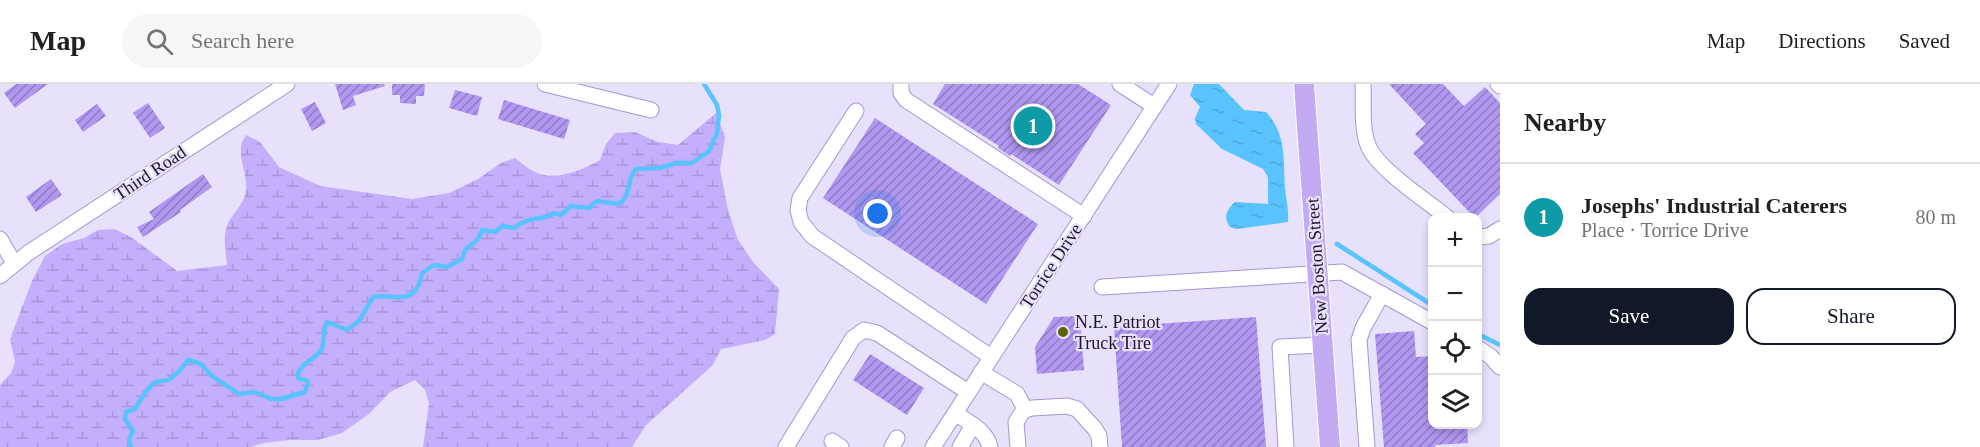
<!DOCTYPE html>
<html lang="en">
<head>
<meta charset="utf-8">
<style>
	body { margin:0; font-family:Georgia,serif; background:#f6f6f6; color:#202124 }
	.controls { position:absolute; right:18px; bottom:18px; display:grid; overflow:hidden; border-radius:12px; box-shadow:0 3px 9px #0003 }
	.controls button { width:54px; height:54px; display:grid; place-items:center; padding:0; border:0; border-bottom:2px solid #e0e0e0; background:#fff; color:#202124; font:30px sans-serif }
	.you { position:absolute; left:878px; top:130px; width:21px; height:21px; margin:-15px; border:4px solid #fff; border-radius:50%; background:#1a73e8; box-shadow:0 0 0 9px #1a73e833 }
	.badge { display:grid; place-items:center; width:39px; height:39px; border-radius:50%; background:#111827; color:#fff; font-size:20px; font-weight:700 }
	.pin { position:absolute; translate:-50% -50%; border:3px solid #fff; box-shadow:0 2px 6px #0006 }
	.list { margin:0; padding:0; list-style:none }
	h2 { display:flex; justify-content:space-between; align-items:center; height:78px; margin:0; padding:0 24px; font-size:26px }
	h2 small { font-size:20px; font-weight:400; color:#757577 }
	.list li { display:grid; grid-template-columns:39px 1fr auto; gap:18px; align-items:center; box-sizing:border-box; height:108px; padding:0 24px; border-top:2px solid #e0e0e0 }
	.list b { display:block; font-size:22px; white-space:nowrap }
	.list p { margin:0; font-size:20px; white-space:nowrap; color:#757577 }
	.list em { font-size:20px; font-style:normal; color:#757577 }
	.actions { display:flex; gap:12px; padding:18px 24px }
	.actions a { flex:1; padding:14px 0; border:2px solid #111827; border-radius:18px; text-align:center; font-size:21px; color:#111827 }
	.actions .main { background:#111827; color:#fff }
	.icon { flex:none; width:33px; height:33px; fill:none; stroke:currentColor; stroke-width:2; stroke-linecap:round; stroke-linejoin:round }
	.map { position:relative; flex:none; width:1500px; height:363px; overflow:hidden }
	header { display:flex; align-items:center; gap:36px; box-sizing:border-box; height:84px; padding:0 30px; background:#fff; border-bottom:2px solid #e0e0e0 }
	header strong { font-size:28px }
	nav { display:flex; gap:33px; margin-inline-start:auto; font-size:21px }
	.search { width:420px; height:54px; background:#f6f6f6; display:flex; align-items:center; gap:15px; box-sizing:border-box; padding:0 21px; border-radius:33px; color:#757577; font-size:22px }
	main { display:flex }
	aside { flex:1; background:#fff }
	.map>svg:first-child { display:block }
	.wetland { fill:url(#wetland-marsh) }
	.water { fill:url(#water-ripples) }
	.lines { fill:none; stroke-linecap:round; stroke-linejoin:round }
	.stream { stroke:#59c3fe; stroke-width:4.5 }
	.building { fill:url(#building-hatch) }
	.minor-casing { stroke:#a696d3; stroke-width:17 }
	.major-casing { stroke:#fff; stroke-width:22 }
	.minor { stroke:#fff; stroke-width:15 }
	.major { stroke:#c3abf4; stroke-width:20 }
	.poi-dot { fill:#5b6505; stroke:#e7e1fb; stroke-width:2 }
	.labels { text-anchor:middle; dominant-baseline:central; stroke-width:4.5; stroke-linejoin:round; paint-order:stroke }
	.street-label { font-size:18px; fill:#1d162d; stroke:#e7e1fb }
	.poi-label { font-size:18px; fill:#1d162d; stroke:#e7e1fb; text-anchor:start }
</style>
</head>
<body>
<header>
<strong>Map</strong>
<div class="search"><svg class="icon" aria-label="search" viewBox="0 0 24 24"><circle cx="10" cy="10" r="6"/><path d="M15 15l6 6"/></svg>Search here</div>
<nav><a>Map</a><a>Directions</a><a>Saved</a></nav>
</header>
<main>
<div class="map">
<svg width="1500" height="363" viewBox="0 0 1500 363">
	<defs>
		<pattern id="wetland-marsh" width="20" height="14" patternUnits="userSpaceOnUse" patternTransform="scale(1.5)"><rect width="20" height="14" fill="#c4affd"/><path d="M1 5h8M5 5V1M11 12h8M15 12V8" fill="none" stroke="#a896d9"/></pattern>
		<pattern id="water-ripples" width="26" height="14" patternUnits="userSpaceOnUse" patternTransform="scale(1.5)"><rect width="26" height="14" fill="#59c3fe"/><path d="M2 4q2-2 4 0t4 0M15 11q2-2 4 0t4 0" fill="none" stroke="#4da7da"/></pattern>
		<pattern id="building-hatch" width="6" height="6" patternUnits="userSpaceOnUse" patternTransform="scale(1.5)"><rect width="6" height="6" fill="#b097f0"/><path d="M-1 1l2-2M0 6l6-6M5 7l2-2" fill="none" stroke="#8f7ac3"/></pattern>
	</defs>
	<rect width="100%" height="100%" fill="#e7e1fb"/>
	<path class="wetland" d="M716 29 725 53 720 85 728 126 738 156 753 178 779 205 775 250 765 256 721 265 713 281 646 341 632 363H423L429 319 425 306 415 296 390 308 369 330 342 349 318 356H290L264 359 251 363H0V301L11 289 15 278 10 255 32 197 45 172 62 160 84 154 98 146 114 145 131 153 177 187 227 181C226 168 222 152 228 139 233 129 242 122 245 111 251 90 232 70 246 51L260 58 279 83 320 102 412 115 449 109 478 95 501 79 515 74C524 81 533 89 544 91 561 95 586 84 600 76L606 60 615 49 635 48 658 58 678 61Z"/>
	<path class="water" d="M1194 0H1219L1244 26 1266 28C1287 51 1283 75 1285 104 1286 115 1289 126 1288 138L1236 145 1230 143C1223 134 1226 126 1235 118L1268 120V93L1263 85 1222 65 1196 40 1195 34 1200 23 1190 11Z"/>
	<g class="lines">
		<g class="stream">
			<polyline points="1337,160 1432,221"/>
			<polyline points="1478,250 1500,261"/>
			<path d="M131 363 129 356 133 347 125 335 126 328 135 325C139 318 148 304 154 299 159 296 163 298 168 296 176 292 183 283 188 276L201 280 212 292 239 310 255 308 271 315H281L305 308 308 298 306 296 299 295 297 291C302 278 315 276 321 266 326 256 322 247 327 238L347 246 359 237 373 213C395 209 415 225 422 189L434 181 447 183 462 175 465 166 478 155 482 146 495 148 503 142 514 144C532 130 538 139 554 129L561 131 571 122 589 124 597 117 618 120C633 111 625 96 636 85L660 84 676 79H692L709 67 717 49 719 31 717 21 704 0"/>
		</g>
	</g>
	<g class="building">
		<polygon points="16,0 48,0 15,24 4,9"/>
		<polygon points="335,0 384,0 385,2 353,12 356,21 343,26"/>
		<polygon points="392,0 425,0 424,12 416,12 416,20 400,19 400,11 392,11"/>
		<polygon points="945,0 1078,0 1111,21 1059,101 1011,70 1010,72 998,64 999,62 933,20"/>
		<polygon points="1389,0 1443,0 1464,22 1485,3 1500,19 1500,110 1475,134 1413,69 1424,59 1415,50 1426,40"/>
		<polygon points="455,6 482,13 477,32 449,24"/>
		<polygon points="504,16 570,36 564,55 498,35"/>
		<polygon points="315,18 326,39 312,47 301,25"/>
		<polygon points="148,19 165,44 150,54 133,29"/>
		<polygon points="97,20 106,32 83,48 75,36"/>
		<polygon points="875,34 1038,140 986,220 823,114"/>
		<polygon points="203,90 212,103 180,126 181,128 143,153 137,143 154,135 149,128"/>
		<polygon points="51,95 62,111 36,128 26,113"/>
		<polygon points="1080,232 1084,286 1037,290 1035,263 1054,233"/>
		<polygon points="1256,233 1266,363 1122,363 1114,243"/>
		<polygon points="1414,247 1416,273 1432,272 1432,340 1467,340 1468,359 1435,361 1435,363 1384,363 1375,250"/>
		<polygon points="870,270 924,304 907,331 853,296"/>
	</g>
	<g class="lines">
		<g class="minor-casing">
			<g id="minor">
				<polyline points="545,0 651,26"/>
				<polyline points="901,0 901,9 906,16 1084,132"/>
				<polyline points="1120,0 1154,22"/>
				<path d="M1363 0C1364 19 1361 43 1368 61 1377 85 1427 117 1448 134"/>
				<polyline points="1498,0 1500,2"/>
				<polyline points="856,27 800,114 798,126 801,138 812,152 991,273"/>
				<polyline points="1478,153 1489,152 1500,145"/>
				<polyline points="0,155 14,179"/>
				<polyline points="0,192 28,169 287,0"/>
				<polyline points="1102,203 1342,188 1432,238"/>
				<polyline points="1478,264 1490,272 1500,283"/>
				<polyline points="981,288 1017,310 1025,325"/>
				<path d="M955 329C968 338 986 346 990 363"/>
				<polyline points="832,357 841,363"/>
				<polyline points="786,363 853,254 864,246 877,249 968,308"/>
				<polyline points="892,363 897,354"/>
				<polyline points="933,363 1169,0"/>
				<polyline points="960,363 973,341"/>
				<polyline points="1018,363 1016,338 1023,327 1032,324 1067,322 1077,325 1095,345 1099,352 1100,363"/>
				<polyline points="1286,363 1280,263 1322,261"/>
				<polyline points="1367,363 1359,256 1363,244 1382,210"/>
			</g>
		</g>
		<g class="major-casing">
			<polyline id="major" points="1304,0 1330,363"/>
		</g>
		<use href="#minor" class="minor"/>
		<use href="#major" class="major"/>
	</g>
	<circle class="poi-dot" cx="1063" cy="248" r="6"/>
	<g class="labels">
		<g class="street-label">
			<text transform="translate(150 89) rotate(-34)">Third Road</text>
			<text transform="translate(1051 182) rotate(-57)">Torrice Drive</text>
			<text transform="translate(1317 182) rotate(-94)">New Boston Street</text>
		</g>
		<g class="poi-label">
			<text x="1075" y="238">N.E. Patriot<tspan x="1075" dy="21">Truck Tire</tspan></text>
		</g>
	</g>
</svg>
<div class="controls">
<button>+</button>
<button>−</button>
<button><svg class="icon" aria-label="locate" viewBox="0 0 24 24"><circle cx="12" cy="12" r="6"/><path d="M12 2v4M12 18v4M2 12h4M18 12h4"/></svg></button>
<button><svg class="icon" aria-label="layers" viewBox="0 0 24 24"><path d="M12 4l9 5-9 5-9-5zM3 14l9 5 9-5"/></svg></button>
</div>
<div class="you"></div>
<div class="pin badge" style="left:1033px;top:42px;background:#0f9aa8">1</div>
</div>
<aside>
<h2>Nearby<small></small></h2>
<ul class="list">
<li><span class="badge" style="background:#0f9aa8">1</span><div><b>Josephs' Industrial Caterers</b><p>Place · Torrice Drive</p></div><em>80 m</em></li>
</ul>
<div class="actions"><a class="main">Save</a><a>Share</a></div>
</aside>
</main>
</body>
</html>
